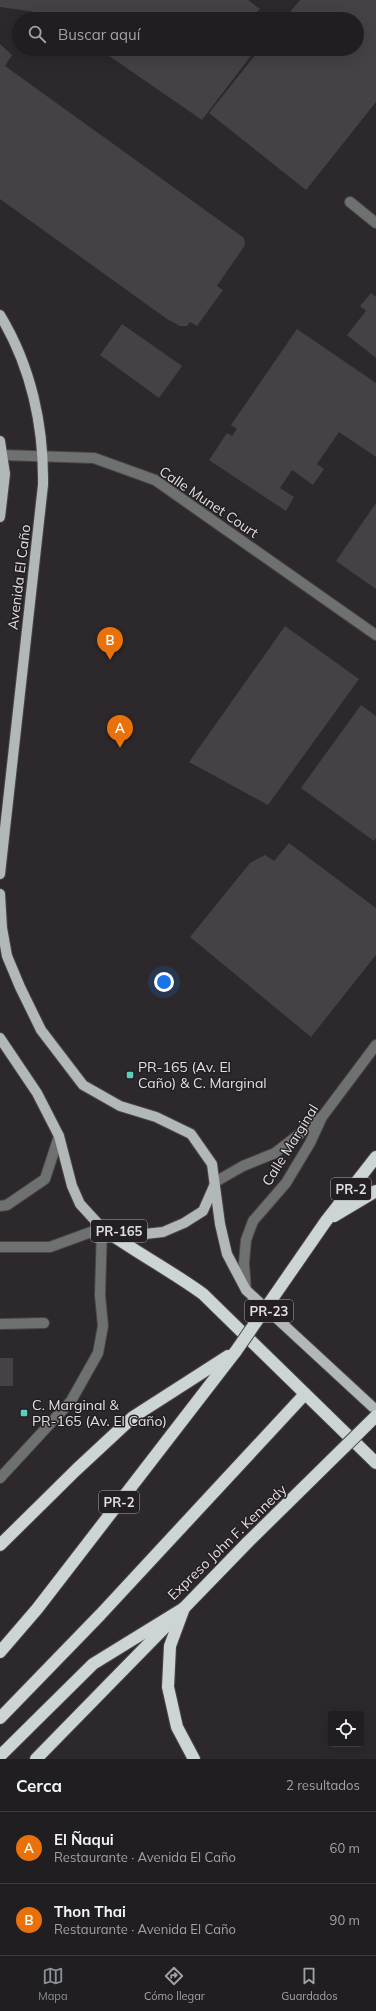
<!DOCTYPE html>
<html lang="es">
<head>
<meta charset="utf-8">
<style>
	body { margin:0; font-family:Mulish,sans-serif; background:#29272a; color:#f1f3f6 }
	.controls { position:absolute; right:12px; bottom:12px; display:grid; overflow:hidden; border-radius:4px; box-shadow:0 4px 16px #0002 }
	.controls button { width:36px; height:36px; display:grid; place-items:center; padding:0; border:0; border-bottom:1px solid #3e3c3f; background:#211e21; color:#f1f3f6; font:20px sans-serif }
	.you { position:absolute; left:164px; top:982px; width:14px; height:14px; margin:-10px; border:3px solid #fff; border-radius:50%; background:#1a73e8; box-shadow:0 0 0 6px #1a73e833 }
	.badge { display:grid; place-items:center; width:26px; height:26px; border-radius:50%; background:#8c9099; color:#fff; font-size:13px; font-weight:700 }
	.pin { position:absolute; translate:-50% -33px; filter:drop-shadow(0 1px 2px #0008) }
	.pin::after { content:''; position:absolute; top:21px; width:14px; height:12px; background:inherit; clip-path:polygon(0 0,100% 0,50% 100%) }
	.list { margin:0; padding:0; list-style:none }
	h2 { display:flex; justify-content:space-between; align-items:center; height:52px; margin:0; padding:0 16px; font-size:17px }
	h2 small { font-size:13px; font-weight:400; color:#a2a2a5 }
	.list li { display:grid; grid-template-columns:26px 1fr auto; gap:12px; align-items:center; box-sizing:border-box; height:72px; padding:0 16px; border-top:1px solid #3e3c3f }
	.list b { display:block; font-size:15px; white-space:nowrap }
	.list p { margin:0; font-size:13px; white-space:nowrap; color:#a2a2a5 }
	.list em { font-size:13px; font-style:normal; color:#a2a2a5 }
	.icon { flex:none; width:22px; height:22px; fill:none; stroke:currentColor; stroke-width:2; stroke-linecap:round; stroke-linejoin:round }
	.map { position:relative; flex:none; width:376px; height:1759px; overflow:hidden }
	.search { position:absolute; background:#211e21; box-shadow:0 4px 16px #0002; left:12px; right:12px; top:12px; height:44px; display:flex; align-items:center; gap:10px; box-sizing:border-box; padding:0 14px; border-radius:22px; color:#a2a2a5; font-size:15px }
	.sheet { height:196px; background:#211e21 }
	nav { display:flex; justify-content:space-around; align-items:center; box-sizing:border-box; height:56px; border-top:1px solid #3e3c3f; background:#211e21; font-size:11px; color:#a2a2a5 }
	nav a { display:grid; justify-items:center; gap:2px }
	nav .on { color:#8c9099 }
	.map>svg:first-child { display:block }
	.building { fill:#454145 }
	.lines { fill:none; stroke-linecap:round; stroke-linejoin:round }
	.minor-casing { stroke:#494549; stroke-width:12 }
	.major-casing { stroke:#494549; stroke-width:12 }
	.highway-casing { stroke:#494549; stroke-width:14 }
	.minor { stroke:#6e7170; stroke-width:10 }
	.major { stroke:#b2b8b7; stroke-width:10 }
	.highway { stroke:#ccd5d3; stroke-width:12 }
	.highway-bridge-casing { stroke:#494549; stroke-width:14; stroke-linecap:butt }
	.highway-bridge { stroke:#ccd5d3; stroke-width:12 }
	.poi-dot { fill:#59cebf; stroke:#231f22; stroke-width:1.5 }
	.labels { text-anchor:middle; dominant-baseline:central; stroke-width:3; stroke-linejoin:round; paint-order:stroke }
	.shield { fill:#231f22; stroke:#a8a5a8; stroke-width:1 }
	.shield-label { font-size:13px; font-weight:bold; fill:#e1dee1 }
	.street-label { font-size:14px; fill:#e1dee1; stroke:#231f22 }
	.poi-label { font-size:14px; fill:#e1dee1; stroke:#231f22; text-anchor:start }
</style>
</head>
<body>
<div class="map">
<svg width="376" height="1759" viewBox="0 0 376 1759">
	<rect width="100%" height="100%" fill="#2c282c"/>
	<g class="building">
		<polygon points="0,0 248,0 260,9 251,19 56,19 49,14 0,7"/>
		<polygon points="300,0 376,0 376,102 306,190 209,113 260,49 357,49 357,19 284,19"/>
		<polygon points="0,44 12,55 5,66 244,238 245,245 243,248 217,286 223,290 197,326 190,322 187,326 180,326 167,319 0,199"/>
		<polygon points="99,49 256,49 202,120"/>
		<polygon points="371,293 376,297 376,358 347,335 366,311 360,306"/>
		<polygon points="122,324 182,366 159,398 100,355"/>
		<polygon points="297,329 376,383 376,457 339,432 317,464 324,469 313,485 292,470 280,488 294,497 286,511 209,460 227,433 232,436 237,429 231,425"/>
		<polygon points="376,503 376,589 336,561"/>
		<polygon points="285,626 359,679 268,805 189,762"/>
		<polygon points="361,705 376,716 376,838 374,841 301,788"/>
		<polygon points="289,843 376,908 376,955 311,1037 190,937 250,863 265,855 274,861"/>
		<rect x="0" y="1358" width="13" height="28"/>
	</g>
	<g class="lines">
		<g class="minor-casing">
			<g id="minor">
				<polyline points="350,202 376,223"/>
				<polyline points="2,455 94,458 155,480 376,635"/>
				<polyline points="215,1182 243,1166 275,1153 320,1118"/>
				<polyline points="0,1206 7,1205 45,1179 59,1136"/>
				<polyline points="0,1247 50,1247 102,1228 100,1295 103,1326 98,1353 71,1401 0,1478"/>
				<polyline points="246,1290 244,1263 246,1240 253,1221 286,1183 310,1143 322,1117 376,1045"/>
				<polyline points="0,1324 44,1323"/>
			</g>
		</g>
		<g class="major-casing">
			<g id="major">
				<path d="M0 315C31 366 44 426 43 485L0 874"/>
				<polyline points="0,441 5,474 0,517"/>
				<polyline points="0,894 2,928 7,956 20,987 41,1030 83,1085 120,1106 156,1117 191,1134 212,1164 220,1224 227,1254 246,1290 376,1410"/>
				<polyline points="0,1038 37,1093 59,1136 72,1186 80,1204 102,1228 145,1234 163,1232 184,1223 203,1211 214,1186"/>
			</g>
		</g>
		<g class="highway-casing">
			<g id="highway">
				<polyline points="334,1216 376,1191"/>
				<polyline points="326,1221 376,1157"/>
				<path d="M102 1228C135 1252 170 1270 203 1294L376 1463"/>
				<polyline points="0,1545 76,1470 133,1417 228,1356"/>
				<polyline points="184,1608 170,1646 168,1687 177,1727 194,1759"/>
				<polyline points="0,1652 37,1609 236,1351"/>
				<polyline points="0,1718 100,1615 305,1394"/>
				<polyline points="0,1756 93,1664 184,1608 248,1542"/>
				<polyline points="36,1759 170,1622"/>
			</g>
		</g>
		<use href="#minor" class="minor"/>
		<use href="#major" class="major"/>
		<use href="#highway" class="highway"/>
		<g class="highway-bridge-casing">
			<g id="highway-bridge">
				<polyline points="236,1351 326,1221"/>
				<polyline points="248,1542 376,1416"/>
			</g>
		</g>
		<use href="#highway-bridge" class="highway-bridge"/>
	</g>
	<g class="poi-dot">
		<rect x="126" y="1071" width="8" height="8" rx="2"/>
		<rect x="20" y="1409" width="8" height="8" rx="2"/>
	</g>
	<g class="labels">
		<g class="shield">
			<rect x="331" y="1178" width="40" height="22" rx="3"/>
			<rect x="91" y="1220" width="56" height="22" rx="3"/>
			<rect x="245" y="1300" width="48" height="22" rx="3"/>
			<rect x="99" y="1491" width="40" height="22" rx="3"/>
		</g>
		<g class="shield-label">
			<text x="351" y="1189">PR-2</text>
			<text x="119" y="1231">PR-165</text>
			<text x="269" y="1311">PR-23</text>
			<text x="119" y="1502">PR-2</text>
		</g>
		<g class="street-label">
			<text transform="translate(209 502) rotate(34)">Calle Munet Court</text>
			<text transform="translate(19 577) rotate(-83)">Avenida El Caño</text>
			<text transform="translate(290 1145) rotate(-58)">Calle Marginal</text>
			<text transform="translate(227 1542) rotate(-44)">Expreso John F. Kennedy</text>
		</g>
		<g class="poi-label">
			<text x="138" y="1067">PR-165 (Av. El<tspan x="138" dy="16">Caño) &amp; C. Marginal</tspan></text>
			<text x="32" y="1405">C. Marginal &amp;<tspan x="32" dy="16">PR-165 (Av. El Caño)</tspan></text>
		</g>
	</g>
</svg>
<div class="controls">
<button><svg class="icon" aria-label="locate" viewBox="0 0 24 24"><circle cx="12" cy="12" r="6"/><path d="M12 2v4M12 18v4M2 12h4M18 12h4"/></svg></button>
</div>
<div class="you"></div>
<div class="pin badge" style="left:120px;top:748px;background:#e8710a">A</div>
<div class="pin badge" style="left:110px;top:660px;background:#e8710a">B</div>
<div class="search"><svg class="icon" aria-label="search" viewBox="0 0 24 24"><circle cx="10" cy="10" r="6"/><path d="M15 15l6 6"/></svg>Buscar aquí</div>
</div>
<section class="sheet">
<h2>Cerca<small>2 resultados</small></h2>
<ul class="list">
<li><span class="badge" style="background:#e8710a">A</span><div><b>El Ñaqui</b><p>Restaurante · Avenida El Caño</p></div><em>60 m</em></li>
<li><span class="badge" style="background:#e8710a">B</span><div><b>Thon Thai</b><p>Restaurante · Avenida El Caño</p></div><em>90 m</em></li>
</ul>
</section>
<nav>
<a class="on"><svg class="icon" aria-label="map" viewBox="0 0 24 24"><path d="M3 6l6-2 6 2 6-2v14l-6 2-6-2-6 2zM9 4v14M15 6v14"/></svg>Mapa</a>
<a><svg class="icon" aria-label="directions" viewBox="0 0 24 24"><path d="M12 3l9 9-9 9-9-9zM9 14v-3h6M13 9l2 2-2 2"/></svg>Cómo llegar</a>
<a><svg class="icon" aria-label="saved" viewBox="0 0 24 24"><path d="M7 4h10v16l-5-4-5 4z"/></svg>Guardados</a>
</nav>
</body>
</html>
